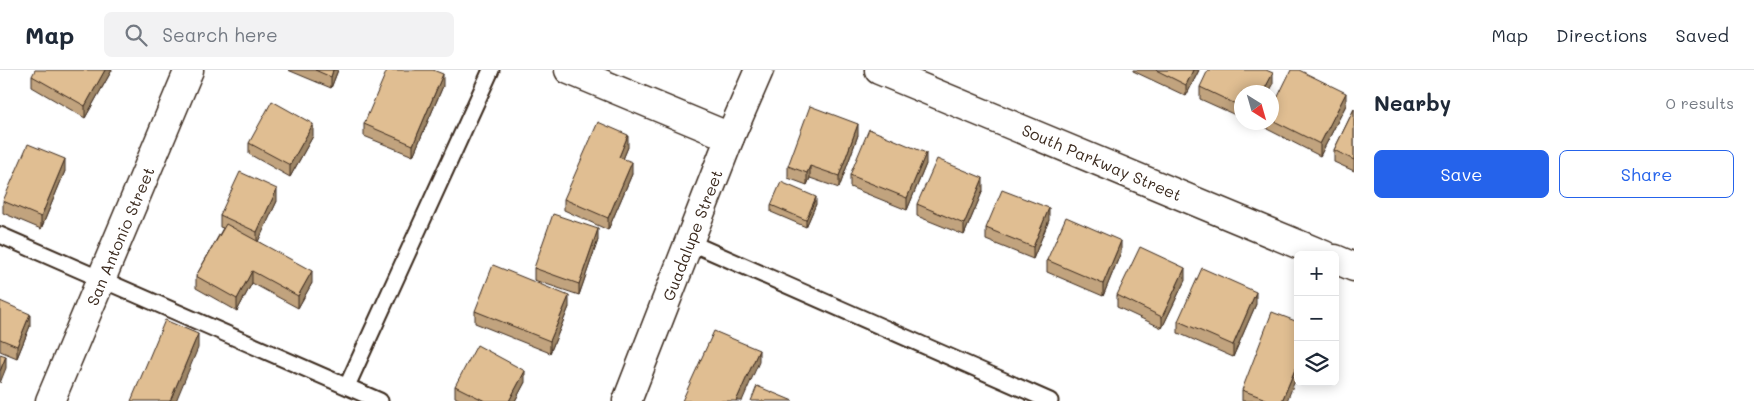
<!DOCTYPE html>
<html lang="en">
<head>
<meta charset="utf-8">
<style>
	body { margin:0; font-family:Mali,sans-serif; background:#f2f2f3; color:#1f2937 }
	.controls { position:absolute; right:15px; bottom:15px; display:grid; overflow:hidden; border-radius:8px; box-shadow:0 2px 12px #0003 }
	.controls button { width:45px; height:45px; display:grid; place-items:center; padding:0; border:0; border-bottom:1px solid #e0e1e3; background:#fff; color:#1f2937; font:25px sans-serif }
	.compass { position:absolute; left:1234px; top:15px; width:45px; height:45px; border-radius:50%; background:#fff; box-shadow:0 2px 12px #0003; rotate:143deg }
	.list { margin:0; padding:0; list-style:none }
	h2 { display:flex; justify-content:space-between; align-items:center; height:65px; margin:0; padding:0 20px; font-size:21px }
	h2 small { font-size:16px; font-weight:400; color:#747a83 }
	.actions { display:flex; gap:10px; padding:15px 20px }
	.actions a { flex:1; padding:11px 0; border:1px solid #2563eb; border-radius:8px; text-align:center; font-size:18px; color:#2563eb }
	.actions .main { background:#2563eb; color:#fff }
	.icon { flex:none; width:28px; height:28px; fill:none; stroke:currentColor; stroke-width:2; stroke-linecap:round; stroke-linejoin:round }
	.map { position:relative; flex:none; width:1354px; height:331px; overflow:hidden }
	header { display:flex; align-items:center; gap:30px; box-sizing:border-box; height:70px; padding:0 25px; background:#fff; border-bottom:1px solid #e0e1e3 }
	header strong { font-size:24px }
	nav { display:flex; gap:28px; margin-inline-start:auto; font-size:18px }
	.search { width:350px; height:45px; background:#f2f2f3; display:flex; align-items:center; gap:12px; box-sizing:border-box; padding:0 18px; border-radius:8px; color:#747a83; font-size:19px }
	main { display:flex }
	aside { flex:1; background:#fff }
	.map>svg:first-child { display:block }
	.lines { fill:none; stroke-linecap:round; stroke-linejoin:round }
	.lane-casing { stroke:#3b2a1e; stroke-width:19 }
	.street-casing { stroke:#3b2a1e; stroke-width:31 }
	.lane { stroke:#fff; stroke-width:15 }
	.street { stroke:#fff; stroke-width:28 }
	.wall { fill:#c1a37e; stroke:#3b2a1e }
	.shaded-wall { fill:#9d8566; stroke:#3b2a1e }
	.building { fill:#e0be92; stroke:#3b2a1e }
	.labels { text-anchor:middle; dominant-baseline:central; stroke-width:4.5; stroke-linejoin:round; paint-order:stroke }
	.street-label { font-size:16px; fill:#3b2a1e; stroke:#fff }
</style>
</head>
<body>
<header>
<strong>Map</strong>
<div class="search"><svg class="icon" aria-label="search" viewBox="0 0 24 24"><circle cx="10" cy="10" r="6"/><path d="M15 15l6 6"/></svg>Search here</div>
<nav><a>Map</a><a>Directions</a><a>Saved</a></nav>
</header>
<main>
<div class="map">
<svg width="1354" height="331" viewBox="0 0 1354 331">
	<rect width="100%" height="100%" fill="#fff"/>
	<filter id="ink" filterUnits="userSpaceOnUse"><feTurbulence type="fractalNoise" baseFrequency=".02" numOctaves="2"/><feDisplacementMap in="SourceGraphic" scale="10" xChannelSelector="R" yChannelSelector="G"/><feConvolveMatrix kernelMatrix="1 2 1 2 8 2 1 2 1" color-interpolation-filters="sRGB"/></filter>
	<g filter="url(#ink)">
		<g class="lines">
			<g class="lane-casing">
				<g id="lane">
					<polyline points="0,165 380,331"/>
					<polyline points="689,172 1050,331"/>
					<polyline points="347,316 491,0"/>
				</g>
			</g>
			<g class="street-casing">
				<g id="street">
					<polyline points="569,0 730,67"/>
					<polyline points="879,0 1324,185"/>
					<polyline points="1335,189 1354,197"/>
					<polyline points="50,331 189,0"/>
					<polyline points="627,331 730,67 759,0"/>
				</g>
			</g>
			<use href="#lane" class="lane"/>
			<use href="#street" class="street"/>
		</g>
		<g class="wall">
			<polygon points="112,0 85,48 32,17 32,6"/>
			<polygon points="288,0 338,0 331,18"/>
			<polygon points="1133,0 1199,0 1186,26 1133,1"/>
			<polygon points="1273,15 1242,22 1242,48 1200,29 1200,17"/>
			<polygon points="443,16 413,86 364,66 364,54"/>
			<polygon points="1346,35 1320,86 1267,59 1267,52 1272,52 1272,39"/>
			<polygon points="1354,39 1354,101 1334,92 1334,80"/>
			<polygon points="858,65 839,118 810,108 807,115 788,108 788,96"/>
			<polygon points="313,66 290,107 249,84 249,73"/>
			<polygon points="628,77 623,89 632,104 608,160 564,140 564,129"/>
			<polygon points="926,94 907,140 850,117 850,105"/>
			<polygon points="65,101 41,159 3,143 3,131"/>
			<polygon points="983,120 964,165 917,146 917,134"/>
			<polygon points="277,131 258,171 312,213 298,238 252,213 237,241 196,218 196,206 223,158 220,157 220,145"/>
			<polygon points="816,134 806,157 771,142 771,135"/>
			<polygon points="1049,150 1033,189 986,170 986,158"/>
			<polygon points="598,170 579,225 534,210 534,198"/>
			<polygon points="1121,182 1103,226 1047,202 1047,190"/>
			<polygon points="1185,210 1162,258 1117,237 1117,225"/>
			<polygon points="0,231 30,256 17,288 0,281"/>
			<polygon points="1256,234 1233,287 1178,263 1178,251"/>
			<polygon points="569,237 550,283 475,253 475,241"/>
			<polygon points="525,312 515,331 462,331 455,327 455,316"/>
			<polygon points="1242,320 1287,331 1242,331"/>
		</g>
		<g class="shaded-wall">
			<polygon points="105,0 112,0 85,48 85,36"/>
			<polygon points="333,0 338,0 331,18 331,7"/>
			<polygon points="1193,0 1199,0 1186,26 1186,15"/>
			<polygon points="1273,3 1273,15 1269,22 1263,22"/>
			<polygon points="443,4 443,16 413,86 413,75"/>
			<polygon points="1346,23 1346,35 1320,86 1320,74"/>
			<polygon points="313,54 313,66 290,107 290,95"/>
			<polygon points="858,54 858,65 839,118 839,106"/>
			<polygon points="628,65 628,77 619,99 619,87"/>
			<polygon points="926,83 926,94 907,140 907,128"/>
			<polygon points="65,89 65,101 41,159 41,147"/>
			<polygon points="632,92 632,104 608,160 608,148"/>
			<polygon points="810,96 810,108 807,115 807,103"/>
			<polygon points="983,108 983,120 964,165 964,154"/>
			<polygon points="277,119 277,131 257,174 257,162"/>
			<polygon points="816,127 816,134 806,157 806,150"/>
			<polygon points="1049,138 1049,150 1033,189 1033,177"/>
			<polygon points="598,159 598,170 579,225 579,214"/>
			<polygon points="1121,171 1121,182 1103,226 1103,214"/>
			<polygon points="1185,198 1185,210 1162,258 1162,247"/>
			<polygon points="252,201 252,213 237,241 237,229"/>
			<polygon points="312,201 312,213 298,238 298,226"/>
			<polygon points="1256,222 1256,234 1233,287 1233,275"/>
			<polygon points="569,226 569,237 550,283 550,271"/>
			<polygon points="30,244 30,256 17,288 17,276"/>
			<polygon points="198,264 198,278 176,331 170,331"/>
			<polygon points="759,280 759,292 742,331 736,331"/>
			<polygon points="6,286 6,298 0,313 0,301"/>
			<polygon points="1298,292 1298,303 1287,331 1282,331"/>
			<polygon points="525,301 525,312 515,331 509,331"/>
		</g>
		<g class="building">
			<polygon points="35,0 105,0 85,36 32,6"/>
			<polygon points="315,0 333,0 331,7"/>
			<polygon points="387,0 433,0 443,4 413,75 364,54"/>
			<polygon points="1156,0 1193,0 1186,15"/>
			<polygon points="1208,0 1266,0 1273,3 1263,22 1242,22 1242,37 1200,17"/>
			<polygon points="1291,0 1299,0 1346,23 1320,74 1272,50 1272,39"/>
			<polygon points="272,31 313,54 290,95 249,73"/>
			<polygon points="810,36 858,54 839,106 810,96 807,103 788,96"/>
			<polygon points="1354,39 1354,90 1334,80"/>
			<polygon points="598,52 628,65 619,87 632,92 608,148 564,129"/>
			<polygon points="869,59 926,83 907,128 850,105"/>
			<polygon points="28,74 65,89 41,147 3,131"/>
			<polygon points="937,89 983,108 964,154 917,134"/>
			<polygon points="240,102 277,119 257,162 220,145"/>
			<polygon points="781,112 816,127 806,150 771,135"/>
			<polygon points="1002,120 1049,138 1033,177 986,158"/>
			<polygon points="553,144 598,159 579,214 534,198"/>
			<polygon points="1066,147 1121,171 1103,214 1047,190"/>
			<polygon points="226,154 312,201 298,226 252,201 237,229 196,206"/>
			<polygon points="1140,177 1185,198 1162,247 1117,225"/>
			<polygon points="493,195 569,226 550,271 475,241"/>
			<polygon points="1202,198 1256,222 1233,275 1178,251"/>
			<polygon points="0,231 30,244 17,276 0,269"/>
			<polygon points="1272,242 1298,252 1298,292 1282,331 1271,331 1242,320"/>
			<polygon points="165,250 198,264 170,331 131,331"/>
			<polygon points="714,261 759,280 736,331 682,331"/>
			<polygon points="477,275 525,301 509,331 485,331 455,316"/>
			<polygon points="0,284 6,286 0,301"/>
			<polygon points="757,316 793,331 751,331"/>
		</g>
	</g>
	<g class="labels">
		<g class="street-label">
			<text transform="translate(1102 92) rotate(23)">South Parkway Street</text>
			<text transform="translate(692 165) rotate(-69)">Guadalupe Street</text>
			<text transform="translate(120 166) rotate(-67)">San Antonio Street</text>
		</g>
	</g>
</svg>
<div class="controls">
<button>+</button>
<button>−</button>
<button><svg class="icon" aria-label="layers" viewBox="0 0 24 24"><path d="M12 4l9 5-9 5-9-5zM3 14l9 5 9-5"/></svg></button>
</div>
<svg class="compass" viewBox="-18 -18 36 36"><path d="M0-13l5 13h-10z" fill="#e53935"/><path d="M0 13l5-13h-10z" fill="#747a83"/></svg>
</div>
<aside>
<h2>Nearby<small>0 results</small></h2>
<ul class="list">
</ul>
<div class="actions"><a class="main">Save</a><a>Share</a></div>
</aside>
</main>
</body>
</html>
